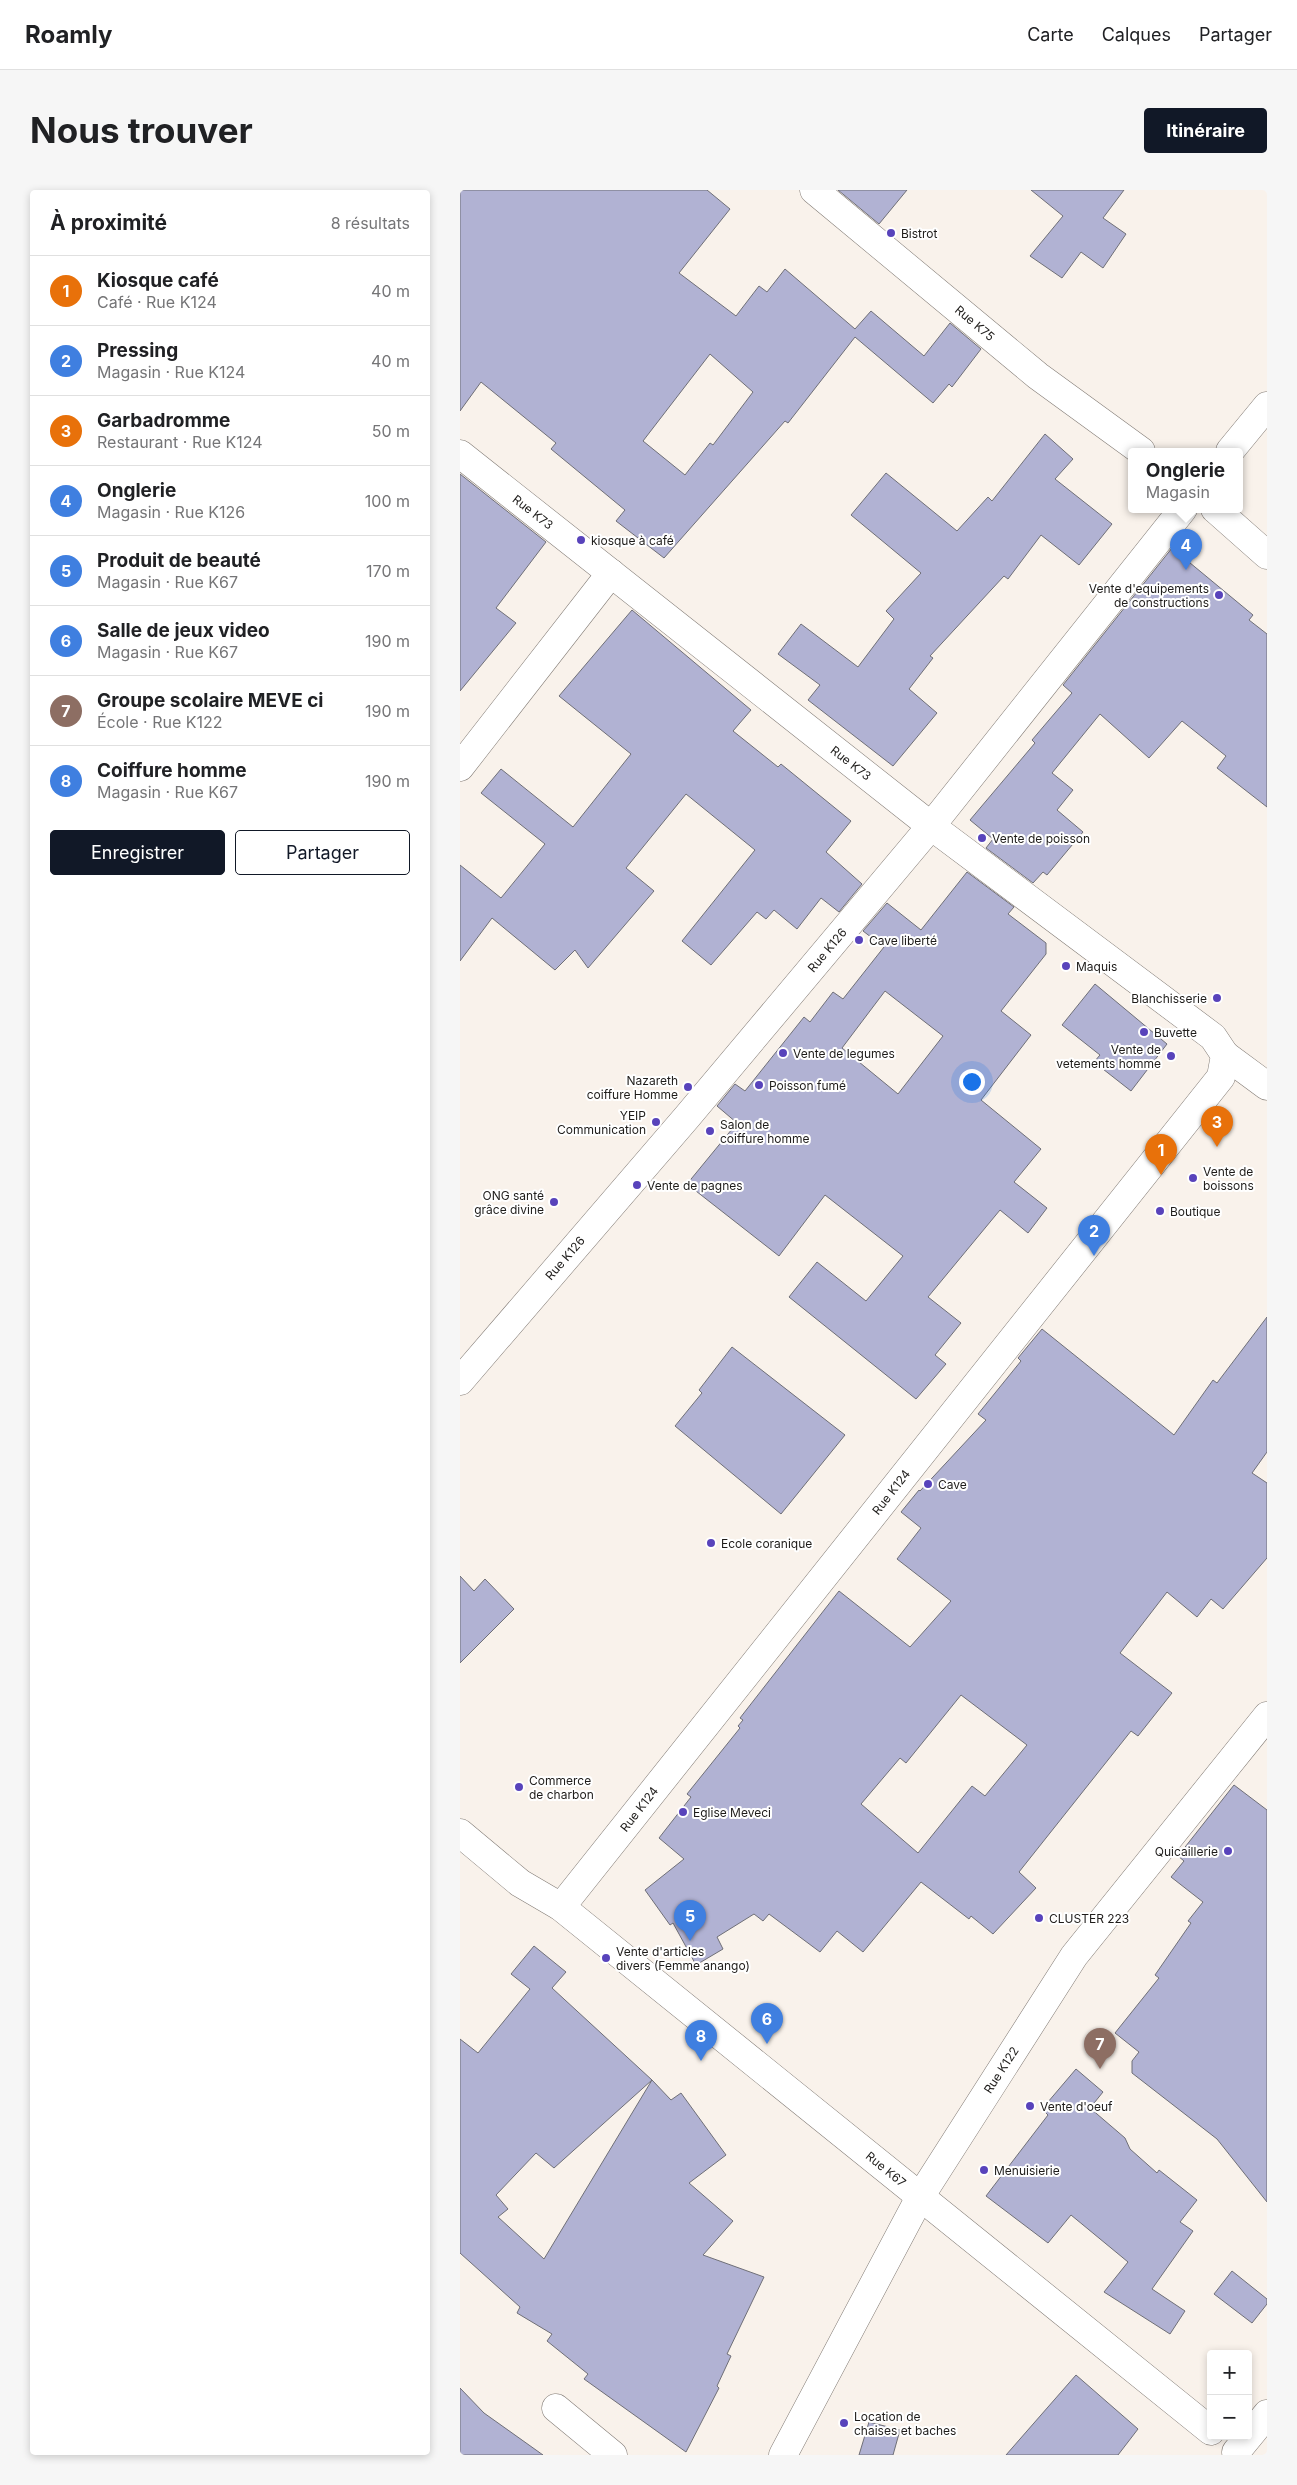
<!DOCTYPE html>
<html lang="fr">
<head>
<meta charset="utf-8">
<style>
	body { margin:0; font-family:Inter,sans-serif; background:#f6f6f6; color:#202124 }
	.controls { position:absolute; right:15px; bottom:15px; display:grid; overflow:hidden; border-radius:5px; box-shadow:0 2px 8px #0003 }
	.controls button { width:45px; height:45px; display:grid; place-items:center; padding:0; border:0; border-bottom:1px solid #e0e0e0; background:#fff; color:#202124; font:25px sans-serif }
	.you { position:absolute; left:511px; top:891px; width:18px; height:18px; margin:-12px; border:4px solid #fff; border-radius:50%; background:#1a73e8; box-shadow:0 0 0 8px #1a73e833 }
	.badge { display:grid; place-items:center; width:32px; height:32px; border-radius:50%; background:#111827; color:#fff; font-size:16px; font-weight:700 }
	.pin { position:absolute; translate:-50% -41px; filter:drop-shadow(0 1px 2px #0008) }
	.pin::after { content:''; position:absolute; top:26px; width:18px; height:15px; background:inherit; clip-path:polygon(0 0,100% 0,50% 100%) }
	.popup { position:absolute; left:668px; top:258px; width:115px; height:65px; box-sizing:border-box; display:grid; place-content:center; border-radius:5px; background:#fff; filter:drop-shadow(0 1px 4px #0005); font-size:16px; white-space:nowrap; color:#757577 }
	.popup b { font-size:19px; color:#202124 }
	.popup::after { content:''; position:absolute; left:50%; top:100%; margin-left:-10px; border:10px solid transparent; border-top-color:#fff }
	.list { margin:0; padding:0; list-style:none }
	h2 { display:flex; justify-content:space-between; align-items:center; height:65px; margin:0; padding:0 20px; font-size:21px }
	h2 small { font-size:16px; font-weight:400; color:#757577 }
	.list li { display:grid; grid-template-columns:32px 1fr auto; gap:15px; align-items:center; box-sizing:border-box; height:70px; padding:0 20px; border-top:1px solid #e0e0e0 }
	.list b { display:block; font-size:19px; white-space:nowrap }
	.list p { margin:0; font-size:16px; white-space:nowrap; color:#757577 }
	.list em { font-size:16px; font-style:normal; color:#757577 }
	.actions { display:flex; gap:10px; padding:15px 20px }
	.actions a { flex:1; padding:11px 0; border:1px solid #111827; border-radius:5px; text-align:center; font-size:18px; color:#111827 }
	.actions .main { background:#111827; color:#fff }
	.map { position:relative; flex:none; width:807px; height:2265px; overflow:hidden; border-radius:5px }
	header { display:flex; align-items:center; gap:30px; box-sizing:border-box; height:70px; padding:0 25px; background:#fff; border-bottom:1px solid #e0e0e0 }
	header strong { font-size:24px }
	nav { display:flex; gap:28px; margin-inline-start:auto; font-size:18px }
	.intro { display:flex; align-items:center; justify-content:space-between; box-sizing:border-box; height:120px; padding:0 30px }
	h1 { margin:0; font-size:35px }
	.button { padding:12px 22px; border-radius:5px; background:#111827; color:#fff; font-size:18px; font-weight:700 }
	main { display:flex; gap:30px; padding:0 30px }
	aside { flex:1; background:#fff; border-radius:5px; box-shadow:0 2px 8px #0003 }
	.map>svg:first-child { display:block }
	.building { fill:#b1b2d3; stroke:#6f6f77; fill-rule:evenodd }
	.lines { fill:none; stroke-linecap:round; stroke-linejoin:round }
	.street-casing { stroke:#827b75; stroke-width:29 }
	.street { stroke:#fff; stroke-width:28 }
	.poi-dot { fill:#5843bb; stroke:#fff; stroke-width:2 }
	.labels { text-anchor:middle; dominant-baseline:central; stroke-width:4; stroke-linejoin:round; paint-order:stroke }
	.poi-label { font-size:12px; fill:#1e1c1a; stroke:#fff; text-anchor:start }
	.street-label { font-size:12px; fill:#1e1c1a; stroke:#fff }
</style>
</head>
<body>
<header>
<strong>Roamly</strong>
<nav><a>Carte</a><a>Calques</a><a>Partager</a></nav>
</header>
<div class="intro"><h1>Nous trouver</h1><a class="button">Itinéraire</a></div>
<main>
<aside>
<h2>À proximité<small>8 résultats</small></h2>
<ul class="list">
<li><span class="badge" style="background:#e8710a">1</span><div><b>Kiosque café</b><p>Café · Rue K124</p></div><em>40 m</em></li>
<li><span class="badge" style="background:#3f7fe0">2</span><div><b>Pressing</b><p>Magasin · Rue K124</p></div><em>40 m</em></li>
<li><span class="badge" style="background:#e8710a">3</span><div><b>Garbadromme</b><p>Restaurant · Rue K124</p></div><em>50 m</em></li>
<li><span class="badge" style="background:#3f7fe0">4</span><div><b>Onglerie</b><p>Magasin · Rue K126</p></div><em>100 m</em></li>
<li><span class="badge" style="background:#3f7fe0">5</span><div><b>Produit de beauté</b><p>Magasin · Rue K67</p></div><em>170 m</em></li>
<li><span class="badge" style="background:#3f7fe0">6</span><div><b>Salle de jeux video</b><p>Magasin · Rue K67</p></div><em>190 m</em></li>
<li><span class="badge" style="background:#8d6e63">7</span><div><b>Groupe scolaire MEVE ci</b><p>École · Rue K122</p></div><em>190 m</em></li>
<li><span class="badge" style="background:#3f7fe0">8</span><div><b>Coiffure homme</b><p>Magasin · Rue K67</p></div><em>190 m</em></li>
</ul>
<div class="actions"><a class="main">Enregistrer</a><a>Partager</a></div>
</aside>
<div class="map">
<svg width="807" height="2265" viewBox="0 0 807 2265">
	<rect width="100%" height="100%" fill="#f9f2eb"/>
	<g class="building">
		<path d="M0 0H247L270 19 219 83 276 126 299 96 307 102 325 79 395 139 411 121 464 166 490 133 521 159 492 197 489 194 473 213 395 147 328 233 325 231 204 368 156 331 165 320 91 259 96 253 21 192 0 221ZM250 164 293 202 253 255 250 253 225 285 183 251Z"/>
		<polygon points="378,0 447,0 419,34"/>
		<polygon points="571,0 664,0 643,28 666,44 643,78 621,62 602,88 570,66 603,26"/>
		<polygon points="585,244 613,269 595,289 652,334 619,375 581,345 548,389 544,386 470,466 473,468 449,499 477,523 433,576 348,510 360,495 318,464 341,434 398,477 434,429 426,421 461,383 391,325 426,283 497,341 528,307 532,311"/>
		<polygon points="0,284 86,352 36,418 56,433 0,501"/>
		<polygon points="712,358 793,425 789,430 807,444 807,617 757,578 766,566 722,531 689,568 640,524 592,583 613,600 597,620 623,642 587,685 583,682 573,693 526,658 533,649 510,630 575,553 572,550 612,503 603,495"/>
		<polygon points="172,420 291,520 273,541 318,577 321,574 391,631 366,662 402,694 379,722 361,708 337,739 314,720 306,729 297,722 251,775 222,751 295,660 226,604 166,678 194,701 128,778 115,760 95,780 32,728 0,771 0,675 41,708 85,654 21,603 41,579 113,637 171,564 99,506"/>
		<path d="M507 682 554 717 548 724 586 753V764L541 821 571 845 521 910 581 959 554 992 587 1018 568 1043 540 1020 468 1107 501 1133 475 1165 486 1174 456 1209 329 1107 357 1072 406 1111 443 1066 365 1005 319 1066 227 994 277 933 257 916 275 894 285 901 344 827 350 832 373 802 383 809 424 757 403 741 427 713 461 740ZM425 801 483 846 438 904 382 858Z"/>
		<polygon points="635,794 707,854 671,901 634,872 640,865 602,835"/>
		<path d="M807 1127V1262L792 1283 807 1293V1368L763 1419 751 1409 737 1427 707 1402 660 1463 712 1503 678 1546 671 1541 559 1682 576 1698 533 1744 511 1726 509 1729 461 1692 403 1762 377 1741 360 1762 309 1724 303 1731 294 1724 257 1747 263 1759 236 1775 213 1733 210 1735 185 1700 224 1669 199 1648 231 1607 227 1604 280 1538 278 1536 283 1530 280 1528 379 1401 450 1457 491 1411 437 1369 461 1338 441 1322 459 1300 460 1301 526 1230 518 1224 561 1171 558 1168 582 1139 714 1245 753 1190 757 1193ZM501 1505 567 1555 525 1606 512 1596 458 1663 401 1614 440 1568 446 1573Z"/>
		<polygon points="272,1157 385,1245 321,1324 215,1236 242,1203 239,1200"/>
		<polygon points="0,1386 14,1401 25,1389 54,1419 0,1473"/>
		<polygon points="774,1595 807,1620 807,2012 757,1949 672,1883 672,1871 679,1862 655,1843 699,1788 695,1785 731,1733 728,1731 743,1712 711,1687 724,1671 718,1666"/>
		<polygon points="74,1756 106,1782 92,1798 192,1890 94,1978 76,1963 36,2005 48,2019 38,2027 84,2069 192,1890 211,1910 221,1903 266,1965 229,1993 273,2031 243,2065 304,2087 267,2164 271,2166 257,2196 259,2198 226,2262 124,2189 128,2184 87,2151 92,2144 57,2123 60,2117 0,2063 0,1849 18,1863 70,1799 51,1784"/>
		<polygon points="616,1879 643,1902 630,1918 665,1948 670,1959 697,1983 699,1980 737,2010 720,2032 733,2041 692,2099 725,2121 710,2144 644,2102 668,2072 611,2025 588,2053 526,2006 588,1925 582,1919"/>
		<polygon points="772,2081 807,2109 807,2114 792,2133 754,2104"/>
		<polygon points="616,2185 678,2239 658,2265 546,2265"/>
		<polygon points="0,2198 24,2223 83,2265 0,2265"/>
		<polygon points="409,2232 440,2240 433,2265 399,2265"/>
	</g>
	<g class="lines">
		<g class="street-casing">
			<g id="street">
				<polyline points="354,0 578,186 681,261"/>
				<polyline points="770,261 807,216"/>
				<polyline points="0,264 471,636 753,847 765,865 761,887 101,1717"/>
				<polyline points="755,319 807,365"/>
				<polyline points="0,577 151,383"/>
				<polyline points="765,865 807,896"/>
				<polyline points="0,1191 227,927 471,636 723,319"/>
				<polyline points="0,1643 60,1693 101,1717 751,2241"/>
				<polyline points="96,2218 153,2265"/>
				<polyline points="776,2262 807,2224"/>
				<polyline points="323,2265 460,2007 614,1766 807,1526"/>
			</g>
		</g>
		<use href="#street" class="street"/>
	</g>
	<g class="poi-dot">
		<circle cx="431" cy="43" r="5"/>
		<circle cx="121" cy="350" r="5"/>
		<circle cx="759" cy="405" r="5"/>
		<circle cx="522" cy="648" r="5"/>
		<circle cx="399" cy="750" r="5"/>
		<circle cx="606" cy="776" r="5"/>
		<circle cx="757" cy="808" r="5"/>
		<circle cx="684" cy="842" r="5"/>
		<circle cx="323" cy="863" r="5"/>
		<circle cx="711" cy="866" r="5"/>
		<circle cx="299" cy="895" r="5"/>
		<circle cx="228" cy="897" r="5"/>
		<circle cx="196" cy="932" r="5"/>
		<circle cx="250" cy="941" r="5"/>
		<circle cx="733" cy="988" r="5"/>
		<circle cx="177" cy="995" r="5"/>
		<circle cx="94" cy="1012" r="5"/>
		<circle cx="700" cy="1021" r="5"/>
		<circle cx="468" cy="1294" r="5"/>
		<circle cx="251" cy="1353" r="5"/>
		<circle cx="59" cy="1597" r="5"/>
		<circle cx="223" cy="1622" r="5"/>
		<circle cx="768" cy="1661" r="5"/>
		<circle cx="579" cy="1728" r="5"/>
		<circle cx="146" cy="1768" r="5"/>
		<circle cx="570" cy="1916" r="5"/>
		<circle cx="524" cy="1980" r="5"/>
		<circle cx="384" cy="2233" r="5"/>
	</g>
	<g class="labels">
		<g class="poi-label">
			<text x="441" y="43">Bistrot</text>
			<text x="131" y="350">kiosque à café</text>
			<text x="749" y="398" text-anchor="end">Vente d'equipements<tspan x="749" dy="14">de constructions</tspan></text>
			<text x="532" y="648">Vente de poisson</text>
			<text x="409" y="750">Cave liberté</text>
			<text x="616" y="776">Maquis</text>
			<text x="747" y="808" text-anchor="end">Blanchisserie</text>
			<text x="694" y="842">Buvette</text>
			<text x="701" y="859" text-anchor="end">Vente de<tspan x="701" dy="14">vetements homme</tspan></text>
			<text x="333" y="863">Vente de legumes</text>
			<text x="218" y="890" text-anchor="end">Nazareth<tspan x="218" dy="14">coiffure Homme</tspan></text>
			<text x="309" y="895">Poisson fumé</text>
			<text x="186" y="925" text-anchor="end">YEIP<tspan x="186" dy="14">Communication</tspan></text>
			<text x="260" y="934">Salon de<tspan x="260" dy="14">coiffure homme</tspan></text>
			<text x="743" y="981">Vente de<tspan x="743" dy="14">boissons</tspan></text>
			<text x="187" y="995">Vente de pagnes</text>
			<text x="84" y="1005" text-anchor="end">ONG santé<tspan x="84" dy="14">grâce divine</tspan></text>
			<text x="710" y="1021">Boutique</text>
			<text x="478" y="1294">Cave</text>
			<text x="261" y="1353">Ecole coranique</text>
			<text x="69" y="1590">Commerce<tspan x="69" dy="14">de charbon</tspan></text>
			<text x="233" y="1622">Eglise Meveci</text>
			<text x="758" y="1661" text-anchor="end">Quicaillerie</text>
			<text x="589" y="1728">CLUSTER 223</text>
			<text x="156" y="1761">Vente d'articles<tspan x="156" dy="14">divers (Femme anango)</tspan></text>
			<text x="580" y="1916">Vente d'oeuf</text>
			<text x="534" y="1980">Menuisierie</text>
			<text x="394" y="2226">Location de<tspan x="394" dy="14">chaises et baches</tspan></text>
		</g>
		<g class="street-label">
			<text transform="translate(515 133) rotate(40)">Rue K75</text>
			<text transform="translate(73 322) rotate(38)">Rue K73</text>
			<text transform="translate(391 573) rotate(38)">Rue K73</text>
			<text transform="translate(367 760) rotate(-50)">Rue K126</text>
			<text transform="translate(105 1068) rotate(-49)">Rue K126</text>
			<text transform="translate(431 1302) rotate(-52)">Rue K124</text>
			<text transform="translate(179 1619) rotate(-52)">Rue K124</text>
			<text transform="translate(541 1880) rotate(-57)">Rue K122</text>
			<text transform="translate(426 1979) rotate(39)">Rue K67</text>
		</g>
	</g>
</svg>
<div class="controls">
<button>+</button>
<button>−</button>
</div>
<div class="you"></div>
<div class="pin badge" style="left:701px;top:985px;background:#e8710a">1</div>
<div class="pin badge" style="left:634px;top:1066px;background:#3f7fe0">2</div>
<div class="pin badge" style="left:757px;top:957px;background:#e8710a">3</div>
<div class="pin badge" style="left:726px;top:380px;background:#3f7fe0">4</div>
<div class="popup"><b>Onglerie</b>Magasin</div>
<div class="pin badge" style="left:230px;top:1751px;background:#3f7fe0">5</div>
<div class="pin badge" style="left:307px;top:1854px;background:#3f7fe0">6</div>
<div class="pin badge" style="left:640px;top:1879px;background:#8d6e63">7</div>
<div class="pin badge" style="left:241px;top:1871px;background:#3f7fe0">8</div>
</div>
</main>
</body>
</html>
